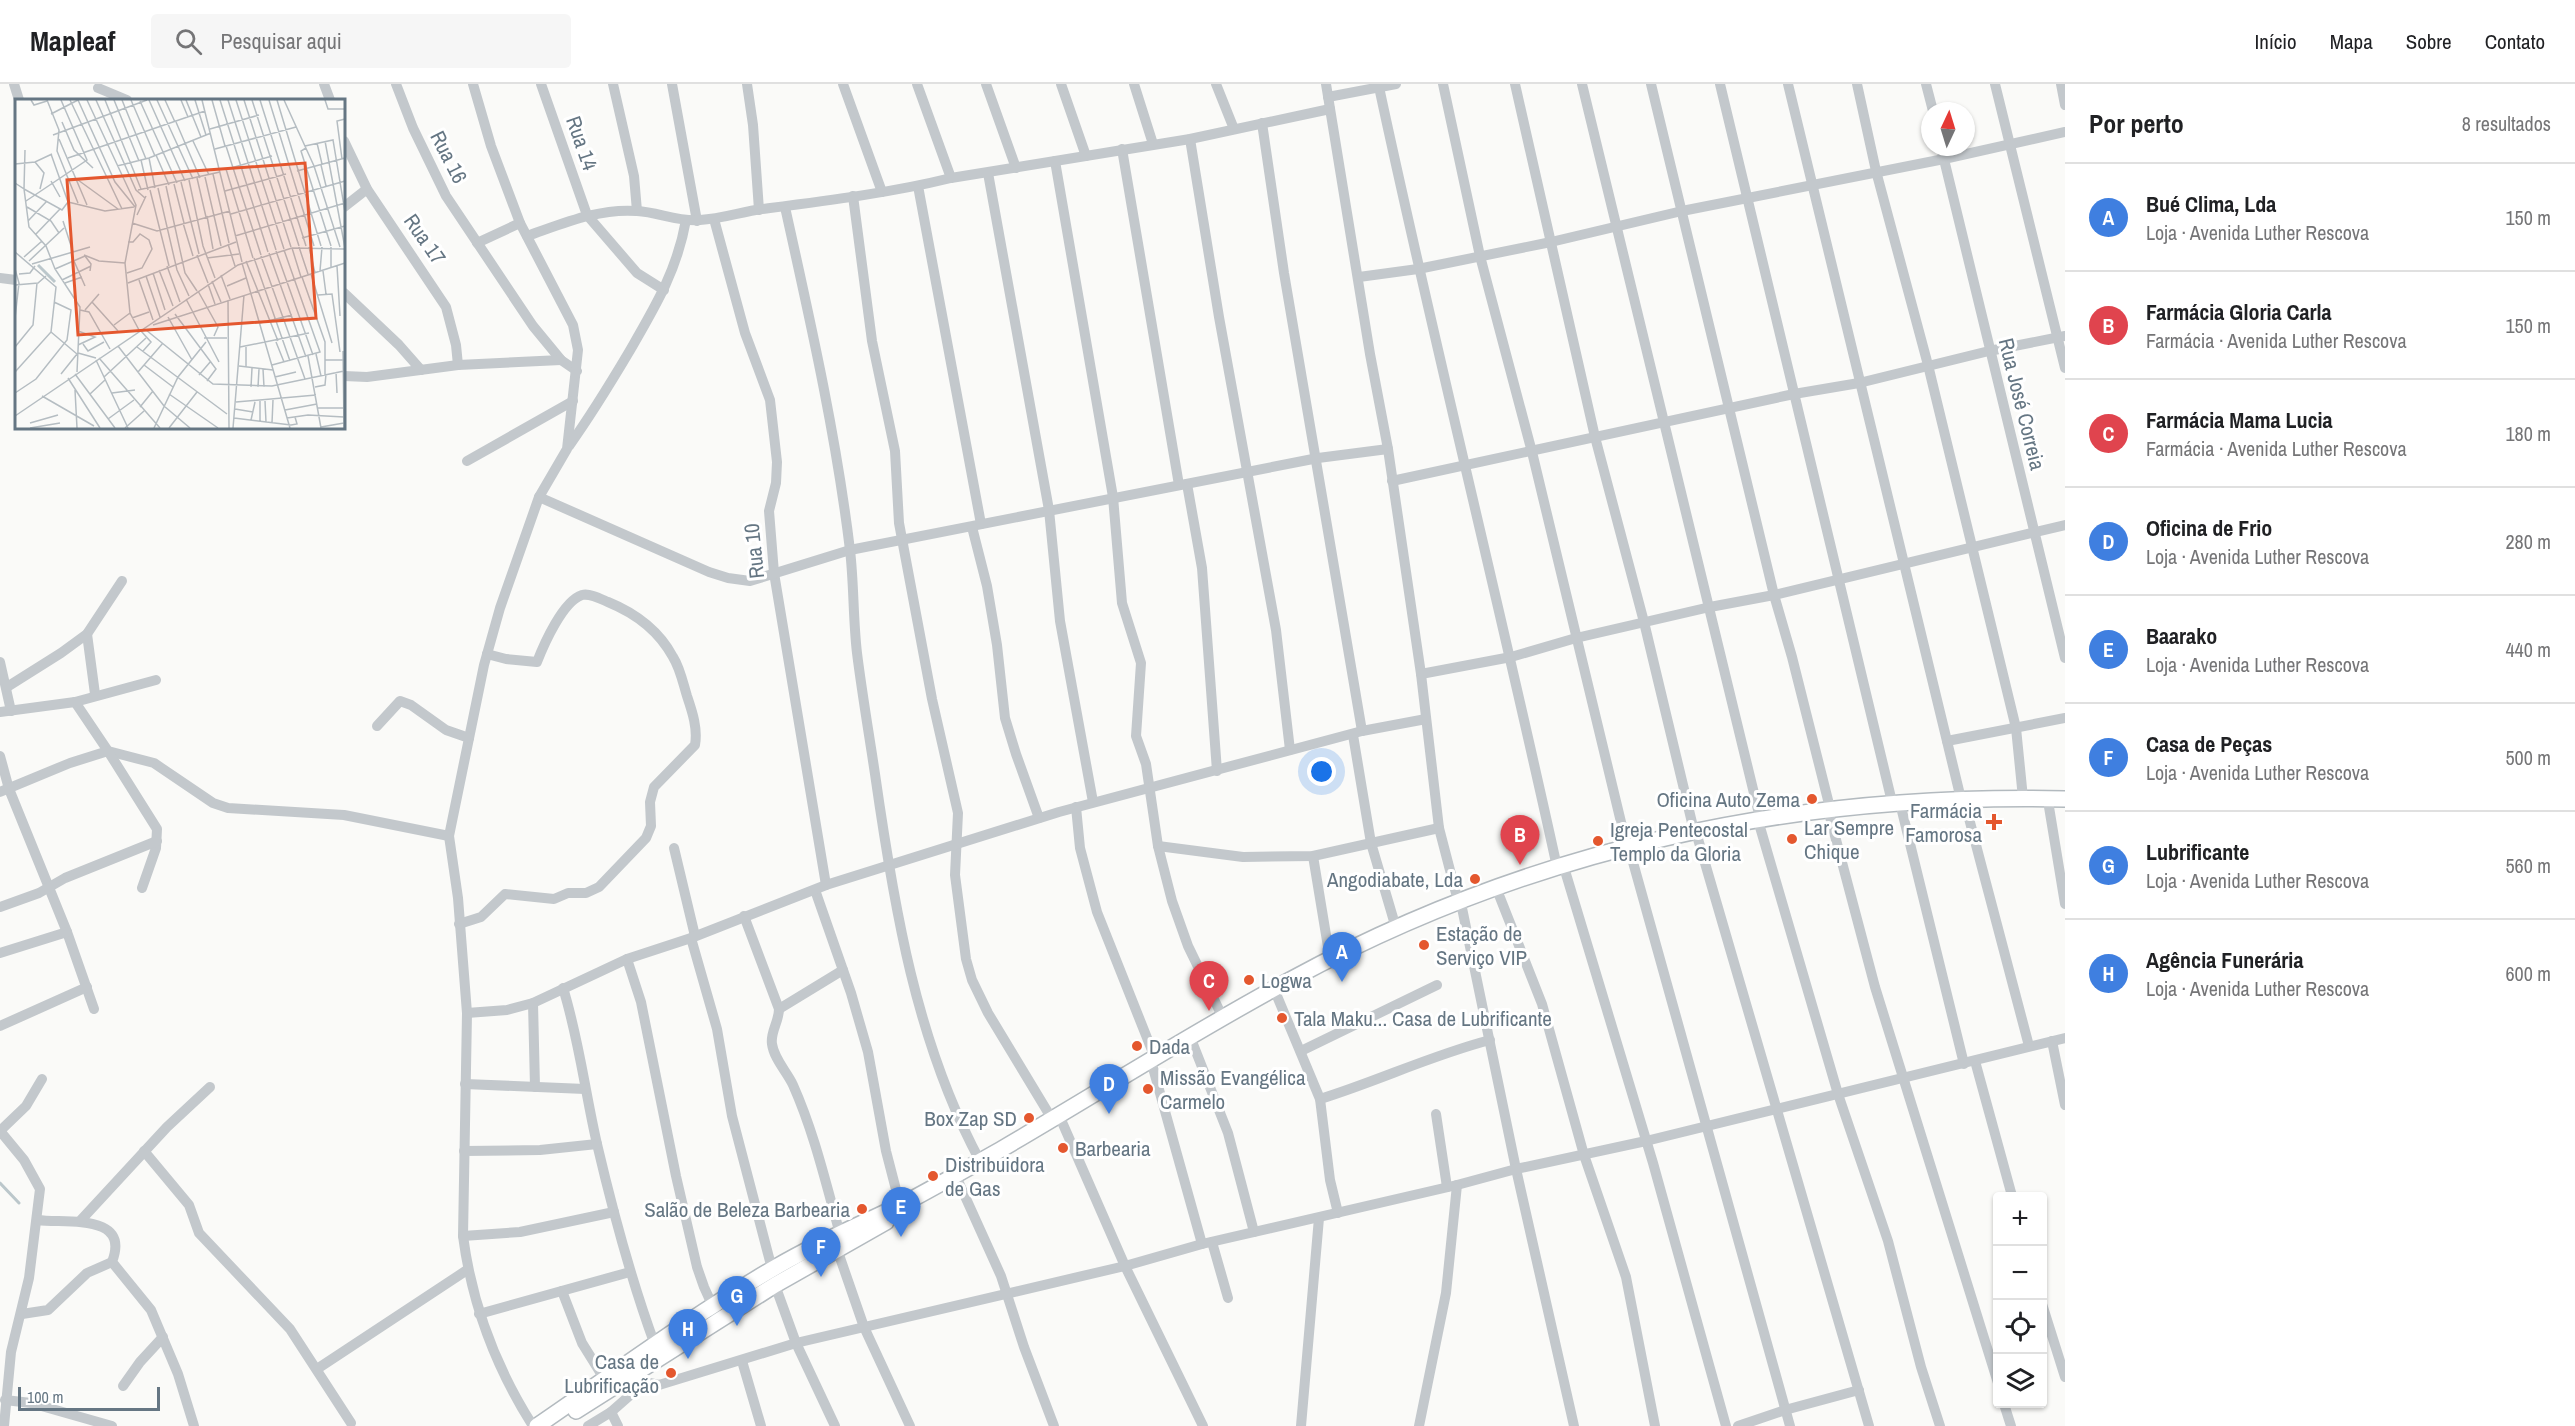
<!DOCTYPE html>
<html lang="pt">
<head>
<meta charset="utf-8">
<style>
	body { margin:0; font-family:"Archivo Narrow",sans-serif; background:#f6f6f6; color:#202124 }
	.controls { position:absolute; right:18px; bottom:18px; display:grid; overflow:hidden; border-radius:6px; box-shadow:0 2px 4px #0004 }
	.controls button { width:54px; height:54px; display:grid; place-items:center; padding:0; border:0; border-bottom:2px solid #e0e0e0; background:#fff; color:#202124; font:30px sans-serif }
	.compass { position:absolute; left:1921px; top:18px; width:54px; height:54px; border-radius:50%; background:#fff; box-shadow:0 2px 4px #0004; rotate:4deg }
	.scale { position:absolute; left:18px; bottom:15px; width:142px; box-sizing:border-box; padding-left:6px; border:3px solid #657683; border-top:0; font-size:16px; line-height:21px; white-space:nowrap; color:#657683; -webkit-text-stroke:4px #fff; paint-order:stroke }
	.you { position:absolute; left:1322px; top:688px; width:21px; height:21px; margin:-15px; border:4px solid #fff; border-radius:50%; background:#1a73e8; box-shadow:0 0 0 9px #1a73e833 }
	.badge { display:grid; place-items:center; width:39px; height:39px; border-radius:50%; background:#0b8043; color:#fff; font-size:20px; font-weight:700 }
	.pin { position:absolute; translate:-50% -50px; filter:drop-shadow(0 2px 3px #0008) }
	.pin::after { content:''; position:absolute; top:32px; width:21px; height:18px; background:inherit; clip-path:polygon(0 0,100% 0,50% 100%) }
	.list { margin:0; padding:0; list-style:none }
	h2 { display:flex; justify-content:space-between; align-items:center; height:78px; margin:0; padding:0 24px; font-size:26px }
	h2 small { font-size:20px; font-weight:400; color:#757577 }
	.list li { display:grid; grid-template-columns:39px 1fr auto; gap:18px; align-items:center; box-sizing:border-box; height:108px; padding:0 24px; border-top:2px solid #e0e0e0 }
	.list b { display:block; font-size:22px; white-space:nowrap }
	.list p { margin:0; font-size:20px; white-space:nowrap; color:#757577 }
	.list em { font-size:20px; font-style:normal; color:#757577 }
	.icon { flex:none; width:33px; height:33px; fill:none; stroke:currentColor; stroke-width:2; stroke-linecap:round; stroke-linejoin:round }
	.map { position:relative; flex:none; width:2065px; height:1342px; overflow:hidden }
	header { display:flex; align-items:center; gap:36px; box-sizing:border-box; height:84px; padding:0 30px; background:#fff; border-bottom:2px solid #e0e0e0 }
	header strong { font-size:28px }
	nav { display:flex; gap:33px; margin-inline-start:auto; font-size:21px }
	.search { width:420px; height:54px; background:#f6f6f6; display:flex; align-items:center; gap:15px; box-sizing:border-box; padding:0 21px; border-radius:6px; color:#757577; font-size:22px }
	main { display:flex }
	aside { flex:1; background:#fff }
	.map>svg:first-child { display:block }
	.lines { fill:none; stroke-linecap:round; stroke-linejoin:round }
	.stream { stroke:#bbc7cb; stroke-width:3 }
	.secondary-casing { stroke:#b3babf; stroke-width:18 }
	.minor { stroke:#c3c8cc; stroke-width:10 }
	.secondary { stroke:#fff; stroke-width:15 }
	.poi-dot { fill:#e4572e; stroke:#fff; stroke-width:2 }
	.labels { text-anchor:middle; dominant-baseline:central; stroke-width:6; stroke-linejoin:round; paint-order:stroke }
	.street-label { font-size:21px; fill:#657683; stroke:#fff }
	.poi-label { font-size:21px; fill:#657683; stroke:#fff; text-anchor:start }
	.inset-river { fill:none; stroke:#bbc7cb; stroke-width:3 }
	.inset-road { fill:none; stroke:#b5bdc2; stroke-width:1.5 }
	.view { fill:#e4572e; fill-opacity:0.15; stroke:#e4572e; stroke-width:3 }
	.inset-edge { fill:none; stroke:#657683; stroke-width:3 }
</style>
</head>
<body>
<header>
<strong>Mapleaf</strong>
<div class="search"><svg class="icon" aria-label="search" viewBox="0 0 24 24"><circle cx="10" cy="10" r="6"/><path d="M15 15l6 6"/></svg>Pesquisar aqui</div>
<nav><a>Início</a><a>Mapa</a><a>Sobre</a><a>Contato</a></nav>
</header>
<main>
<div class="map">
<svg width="2065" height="1342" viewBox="0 0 2065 1342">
	<rect width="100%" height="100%" fill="#fafaf8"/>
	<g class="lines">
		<polyline class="stream" points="0,1099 19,1119"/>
		<g class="secondary-casing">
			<g id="secondary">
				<polyline points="576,1327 775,1201 886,1138"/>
				<path d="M537 1342C616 1288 693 1231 776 1183 815 1160 856 1142 897 1123 932 1105 966 1085 1000 1066 1098 1009 1193 948 1292 895 1534 764 1791 709 2065 715"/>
			</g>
		</g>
		<g class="minor">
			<polyline points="14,0 19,16"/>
			<polyline points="324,0 330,16"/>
			<polyline points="396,0 413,44 446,112 533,242 561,276 577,287"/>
			<path d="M473 0 491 62 520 139 573 241 578 266 567 365 539 413 500 524 484 581 449 752 458 814 467 929 463 1152C472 1220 496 1284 533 1342"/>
			<polyline points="541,0 587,131 637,189 664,206"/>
			<polyline points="613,0 634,92 637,127"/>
			<polyline points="672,0 697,137"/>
			<polyline points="747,0 753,41 759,126"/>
			<polyline points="843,0 882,108"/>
			<polyline points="917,0 951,94"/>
			<polyline points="986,0 1016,84"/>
			<polyline points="1061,0 1086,72"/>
			<polyline points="1134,0 1153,60"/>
			<polyline points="1216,0 1234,45"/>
			<polyline points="1326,0 1370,270 1388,365 1421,590 1439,744 1458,817"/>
			<polyline points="1443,0 1480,172 1532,368 1627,763"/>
			<polyline points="1515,0 1595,353 1644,538 1694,747"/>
			<polyline points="1582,0 1760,734"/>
			<polyline points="1651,0 1774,511 1792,573 1830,724"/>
			<polyline points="1720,0 1892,718"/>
			<polyline points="1788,0 1961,715"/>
			<polyline points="1857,0 1876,87 1928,281 2016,644 2023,714"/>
			<polyline points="1926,0 1933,27"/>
			<polyline points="1995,0 2065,284"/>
			<polyline points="2061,0 2065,21"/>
			<path d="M1379 3C1435 264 1500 522 1557 783"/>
			<polyline points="98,4 127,16"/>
			<polyline points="1328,13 1396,0"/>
			<polyline points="1262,39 1284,189 1362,647"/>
			<polyline points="1190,55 1219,233 1276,546 1290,666"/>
			<polyline points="344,57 367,105 446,223 456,261 458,281"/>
			<polyline points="1941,63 2065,574"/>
			<polyline points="1122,65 1179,401"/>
			<polyline points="1055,77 1113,413 1122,519 1141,579 1136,652 1146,680 1158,762 1172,817 1188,862 1223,934"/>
			<polyline points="988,89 1049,426 1060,537 1093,718"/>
			<polyline points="918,102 981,440"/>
			<polyline points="853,112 872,257 895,367 899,439 932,615 958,729 955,791 966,875 972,896 988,929 1052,1035"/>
			<polyline points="344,123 367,105"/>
			<path d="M785 123C810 236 836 350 850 466 854 500 853 535 857 569 862 609 869 650 875 690 894 823 916 958 980 1077"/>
			<polyline points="714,135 745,249 770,316 777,378 776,399 769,427 774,489 826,801"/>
			<path d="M527 152C562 140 598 124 637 127 658 128 678 138 700 136 721 135 741 128 762 125 825 117 890 109 951 94L1190 55 1330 25"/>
			<polyline points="477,159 520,139"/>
			<polyline points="1359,193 1418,185 1551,158 1682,127 1944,75 2065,48"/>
			<polyline points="0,194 16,196"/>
			<polyline points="344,209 399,261 421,286"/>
			<polyline points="344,292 367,293 458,281 561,276"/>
			<path d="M569 362C591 331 610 300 629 268 655 223 677 187 686 136"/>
			<polyline points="467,377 573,317"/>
			<polyline points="1392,397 1794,310 1859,299 1989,267 2065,252"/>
			<polyline points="1187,400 1202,484 1217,687"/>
			<polyline points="539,413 709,488 728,494 750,497 850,466 1318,374 1388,365"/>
			<polyline points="972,443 987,502 997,561 1005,634 1016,670 1039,734"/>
			<polyline points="87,550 95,610"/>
			<polyline points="0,578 11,627"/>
			<polyline points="1421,590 1511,573 1576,554 1710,523 1774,511 2065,441"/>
			<polyline points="7,603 61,569 87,550 122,497"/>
			<polyline points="75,618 108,667 154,679 213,719 228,724 344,731 449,752"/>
			<polyline points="0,628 75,618 156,596"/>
			<polyline points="377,642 400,617 411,621 446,646 469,654"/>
			<polyline points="1353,651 1371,759 1396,844"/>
			<polyline points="1947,657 2065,634"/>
			<polyline points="0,672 9,705 67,848 94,925"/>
			<polyline points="0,708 70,679 108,667 157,745 156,764 142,804"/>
			<polyline points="1076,723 1080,764 1097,828 1155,974"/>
			<polyline points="1966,723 2029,962"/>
			<polyline points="2049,723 2065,820"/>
			<polyline points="1902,727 1964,980"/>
			<polyline points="1830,733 1875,903 1998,1299"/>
			<polyline points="1760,743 1838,1010 1888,1157 1921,1283 1940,1342"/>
			<polyline points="1698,755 1869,1342"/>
			<polyline points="1158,762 1243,773 1313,772 1439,744"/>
			<polyline points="674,764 695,852"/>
			<polyline points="1631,771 1790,1342"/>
			<polyline points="1313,772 1330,875"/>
			<polyline points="1566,790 1653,1079 1726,1342"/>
			<polyline points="815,806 851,909 868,968 886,1067 900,1121"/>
			<polyline points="1499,811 1542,920 1584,1071 1626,1193 1655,1342"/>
			<polyline points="0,823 39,809 65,794 157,757"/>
			<polyline points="1462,824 1516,1085 1574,1342"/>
			<path d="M744 832 779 925C779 938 770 948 772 960 774 975 787 988 793 1001 814 1048 826 1100 840 1150"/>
			<path d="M459 840 481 833 505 810 554 815 568 809H586L599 803 646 754 651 742 650 718 654 703 695 661C698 644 692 627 687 612 683 599 680 584 673 573 659 547 635 529 608 518 601 515 590 509 582 511 563 517 544 560 537 578L506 575 487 570"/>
			<polyline points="691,854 717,945 732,1032 772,1185"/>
			<polyline points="0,869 67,848"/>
			<polyline points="627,875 641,918 676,1092 697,1183 704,1203 719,1236"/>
			<path d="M563 904C579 955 585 1008 597 1060 613 1128 631 1196 655 1261"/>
			<polyline points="1277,912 1320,1015 1330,1096 1338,1129"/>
			<polyline points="533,919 535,1003"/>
			<polyline points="779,925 843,886"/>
			<polyline points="467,929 507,926 533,919 627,875 691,854 826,801 1059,728 1362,647 1426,635"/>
			<polyline points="0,942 87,903"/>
			<polyline points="2052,957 2065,1021"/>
			<polyline points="1193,960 1228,1049 1254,1148"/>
			<polyline points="1301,967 1437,901"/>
			<polyline points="1975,977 2012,1112"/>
			<polyline points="1153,984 1202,1160"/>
			<polyline points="465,1000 585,1005"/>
			<path d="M1320 1015C1378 997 1432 971 1490 956"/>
			<polyline points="1436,1030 1447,1103"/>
			<polyline points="1062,1038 1125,1182 1203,1342"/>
			<polyline points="0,1047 24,1076 40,1105 29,1194 11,1268 4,1342"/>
			<polyline points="0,1047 26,1022 42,995"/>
			<polyline points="144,1067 189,1121 199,1149 290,1245 351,1339"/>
			<polyline points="464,1067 540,1066 597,1060"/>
			<polyline points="959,1099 1001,1192 1024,1263 1054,1342"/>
			<path d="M38 1136C64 1140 131 1128 112 1178L151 1226 178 1290 194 1342"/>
			<polyline points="81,1136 167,1043 210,1003"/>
			<polyline points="463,1152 520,1148 614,1128"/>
			<polyline points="1212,1158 1228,1214"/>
			<polyline points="837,1165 864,1243 910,1342"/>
			<polyline points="775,1201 796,1259 835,1342"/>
			<polyline points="562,1207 582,1259 605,1296"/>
			<polyline points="2042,1220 2065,1293"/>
			<polyline points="22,1230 48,1226 87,1189 112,1178"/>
			<polyline points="479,1230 630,1188"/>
			<polyline points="742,1277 761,1342"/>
			<polyline points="317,1285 467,1186"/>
			<polyline points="636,1289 645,1298 659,1301 796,1259 1125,1182 1202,1160 1457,1101 1516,1085 1646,1057 2065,954"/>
			<polyline points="123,1302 140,1278 163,1253"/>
			<polyline points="5,1316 31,1319 112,1342"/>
			<polyline points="2004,1320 2011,1342"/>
			<polyline points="611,1328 645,1298"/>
			<polyline points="588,1342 611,1328 618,1342"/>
			<polyline points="1301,1342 1319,1134"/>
			<polyline points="1419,1342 1446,1209 1457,1101"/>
			<polyline points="1738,1342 1785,1326 1859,1306"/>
		</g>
		<use href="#secondary" class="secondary"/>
	</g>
	<g class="poi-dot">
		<circle cx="1812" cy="715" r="6"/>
		<path d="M1991 729h6v6h6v6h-6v6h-6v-6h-6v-6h6z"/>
		<circle cx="1792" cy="755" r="6"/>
		<circle cx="1598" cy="757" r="6"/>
		<circle cx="1475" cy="795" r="6"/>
		<circle cx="1424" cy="861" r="6"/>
		<circle cx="1249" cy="896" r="6"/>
		<circle cx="1282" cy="934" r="6"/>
		<circle cx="1137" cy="962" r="6"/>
		<circle cx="1148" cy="1005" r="6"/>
		<circle cx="1029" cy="1034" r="6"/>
		<circle cx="1063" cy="1064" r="6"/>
		<circle cx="933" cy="1092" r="6"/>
		<circle cx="862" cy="1125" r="6"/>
		<circle cx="671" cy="1289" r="6"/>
	</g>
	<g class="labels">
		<g class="street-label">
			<text transform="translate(582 59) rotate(71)">Rua 14</text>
			<text transform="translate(449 73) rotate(63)">Rua 16</text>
			<text transform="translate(425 155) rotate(55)">Rua 17</text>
			<text transform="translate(2022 320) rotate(76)">Rua José Correia</text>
			<text transform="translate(754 467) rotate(-96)">Rua 10</text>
		</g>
		<g class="poi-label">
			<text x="1800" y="715" text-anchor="end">Oficina Auto Zema</text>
			<text x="1982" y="726" text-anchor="end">Farmácia<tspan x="1982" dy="24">Famorosa</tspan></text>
			<text x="1804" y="743">Lar Sempre<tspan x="1804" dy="24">Chique</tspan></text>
			<text x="1610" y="745">Igreja Pentecostal<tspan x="1610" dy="24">Templo da Gloria</tspan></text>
			<text x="1463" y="795" text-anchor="end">Angodiabate, Lda</text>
			<text x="1436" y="849">Estação de<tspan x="1436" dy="24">Serviço VIP</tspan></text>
			<text x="1261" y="896">Logwa</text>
			<text x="1294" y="934">Tala Maku... Casa de Lubrificante</text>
			<text x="1149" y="962">Dada</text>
			<text x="1160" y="993">Missão Evangélica<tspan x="1160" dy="24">Carmelo</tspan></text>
			<text x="1017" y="1034" text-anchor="end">Box Zap SD</text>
			<text x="1075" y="1064">Barbearia</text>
			<text x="945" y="1080">Distribuidora<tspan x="945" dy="24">de Gas</tspan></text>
			<text x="850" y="1125" text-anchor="end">Salão de Beleza Barbearia</text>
			<text x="659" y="1277" text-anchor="end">Casa de<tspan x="659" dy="24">Lubrificação</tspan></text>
		</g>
	</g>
	<g transform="translate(15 15)">
		<rect width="330" height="330" fill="#fafaf8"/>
		<path class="inset-river" d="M23 166 40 183"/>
		<path class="inset-road" d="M16 1 19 6 32 2M32 1 44 31 42 52 63 104M55 1 107 110M63 1 100 83 121 109M72 1 121 106 110 164 115 214 124 231M81 1 121 91 130 99M90 1 126 90M99 1 124 62M107 1 131 60M116 1 140 57M134 1 170 82M142 1 178 80M150 1 160 23M166 1 173 18M171 1 186 38M180 1 191 36M187 1 227 163M197 1 210 47M205 1 253 153M213 1 261 151M221 1 269 150M229 1 276 148M237 1 284 147M245 1 291 147M254 1 299 147M262 1 306 147M269 1 299 67 325 148M310 1 313 10H330M125 2 162 84M36 15 63 1M47 23 59 51 78 69M161 23 185 79M195 30 244 16M38 36 132 1M44 40 72 106M178 42 194 76M310 42 330 149M302 44 307 65M211 47 246 156M290 47 318 41 330 113M291 49 286 52 316 147M200 50 281 28M10 51 9 90 47 111 53 103M36 55 53 103M141 56 154 86M53 59 190 12M134 59 140 89M327 60 322 22 330 20M126 61 133 91M20 63 29 74 25 90M0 65 20 63 37 55M306 66 311 87M102 67 134 59 196 34M216 69 257 57M211 70 238 159M282 72 330 59M198 75 214 144M190 78 206 147M182 79 191 118M63 81 103 110M174 81 188 147 200 179M36 82 45 98M166 83 184 155M0 84 9 90 14 128 31 147 40 170 65 208 62 273M159 85 169 124M151 87 170 174 182 192M143 89 162 171 174 197M123 91 205 73M135 91 154 167M210 92 271 75M11 102 72 61 46 1M53 103 90 112 119 108M12 108 36 122 44 134M216 115 330 82M122 116 131 97M192 117 198 150M13 122 32 102M48 122 58 153M117 124 142 132 215 112M168 124 178 157M21 135 45 110M220 137 330 104M287 139 330 127M213 145 220 167M284 148 293 175M294 148 300 174M316 148V169M277 149 286 178M261 152 298 256M0 153 41 188 36 233 0 273M254 154 291 258M69 156 84 162 110 164M182 156 193 184M246 157 290 280M9 158 27 142M192 159 224 155M239 159 275 262M14 162 49 129M59 162 70 187M231 162 263 242M227 164 275 329M17 165 75 148M152 167 165 203M322 167 325 217M0 170 4 184 0 219M40 170 70 157 76 165 75 172M144 171 158 207M305 172 307 148M308 172 311 195M112 174 127 169 137 150 134 141 125 135 118 143H113M138 174 150 211M4 175 15 174 20 167M296 175 317 244M206 176 215 200M131 177 145 218M287 178 310 243V276M47 181 76 167M124 181 138 221M197 182 206 203M50 184 67 178M113 184 221 143M193 185 200 205M0 186 23 184 31 177M212 187 231 179M183 192 203 228 199 237M303 196 317 195 325 253M171 200 204 263M213 201 214 329M77 203 103 232M65 211 74 213 95 250M70 211 84 195M160 215 201 270 192 282M153 218 177 261M117 219 134 213M245 224 277 216M99 226 115 214M138 226 330 164M131 231 198 285 257 287 329 272M63 232 80 238 63 246M126 232 136 243 128 252M36 233 62 255 46 275M189 239H212M261 243 269 263M68 245 73 252 89 243M103 247 149 307 175 329M0 248 18 226 22 184M122 248 212 315M225 248 294 234M231 248V268M328 252 329 329M63 254 81 259M301 255 306 277M293 257 306 329M84 259 145 329M81 261 113 329M310 261H329M129 266 158 288M257 266 305 253 269 151M224 267 258 271M248 270 249 288M123 273 148 244M321 273 322 294M60 275 100 329M184 276 196 262M89 278 131 239M260 278 281 273M53 279 85 329M236 288 237 269M243 288 244 270M300 288 310 286 311 275M60 291 62 329M0 294 21 280 52 241 56 211 39 203M97 294 120 291M75 295 90 281M154 295 203 329M27 297 79 327M245 302V322M250 302 251 323M221 303 301 296M125 308 138 292M302 309H329M220 310 238 313M270 311 302 305M0 317 223 166 277 149 330 150M219 319 276 326 282 325 280 318M272 319 293 316 329 318M93 320 119 301M236 321 240 303M15 324 43 316M257 324 258 301M306 328 329 324M15 329 45 324M110 329 129 312M139 329 163 278 191 243M154 329 182 293M218 329 229 196"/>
		<path class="view" d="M290 64 301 219 63 236 52 81Z"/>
		<rect width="330" height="330" class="inset-edge"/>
	</g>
</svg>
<div class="controls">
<button>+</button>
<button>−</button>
<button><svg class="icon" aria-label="locate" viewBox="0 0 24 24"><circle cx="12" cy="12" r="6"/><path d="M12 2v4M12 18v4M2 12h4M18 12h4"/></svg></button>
<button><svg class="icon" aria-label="layers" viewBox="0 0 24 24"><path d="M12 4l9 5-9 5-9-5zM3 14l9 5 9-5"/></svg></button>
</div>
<svg class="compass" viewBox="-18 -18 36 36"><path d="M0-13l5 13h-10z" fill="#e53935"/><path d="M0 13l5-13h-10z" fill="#757577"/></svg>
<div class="scale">100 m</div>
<div class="you"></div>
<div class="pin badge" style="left:1342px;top:898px;background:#3f7fe0">A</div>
<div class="pin badge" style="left:1520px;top:781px;background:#e0444e">B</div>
<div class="pin badge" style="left:1209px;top:927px;background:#e0444e">C</div>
<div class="pin badge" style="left:1109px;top:1030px;background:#3f7fe0">D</div>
<div class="pin badge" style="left:901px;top:1153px;background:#3f7fe0">E</div>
<div class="pin badge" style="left:821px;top:1193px;background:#3f7fe0">F</div>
<div class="pin badge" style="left:737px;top:1242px;background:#3f7fe0">G</div>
<div class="pin badge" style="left:688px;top:1275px;background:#3f7fe0">H</div>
</div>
<aside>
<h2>Por perto<small>8 resultados</small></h2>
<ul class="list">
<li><span class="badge" style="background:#3f7fe0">A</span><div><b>Bué Clima, Lda</b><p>Loja · Avenida Luther Rescova</p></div><em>150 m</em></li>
<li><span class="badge" style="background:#e0444e">B</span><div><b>Farmácia Gloria Carla</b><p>Farmácia · Avenida Luther Rescova</p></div><em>150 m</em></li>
<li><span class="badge" style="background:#e0444e">C</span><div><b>Farmácia Mama Lucia</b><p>Farmácia · Avenida Luther Rescova</p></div><em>180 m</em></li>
<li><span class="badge" style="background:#3f7fe0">D</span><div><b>Oficina de Frio</b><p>Loja · Avenida Luther Rescova</p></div><em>280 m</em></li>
<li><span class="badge" style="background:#3f7fe0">E</span><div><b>Baarako</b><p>Loja · Avenida Luther Rescova</p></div><em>440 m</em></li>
<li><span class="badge" style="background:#3f7fe0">F</span><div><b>Casa de Peças</b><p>Loja · Avenida Luther Rescova</p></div><em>500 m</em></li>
<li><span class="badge" style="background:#3f7fe0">G</span><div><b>Lubrificante</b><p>Loja · Avenida Luther Rescova</p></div><em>560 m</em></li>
<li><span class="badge" style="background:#3f7fe0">H</span><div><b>Agência Funerária</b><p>Loja · Avenida Luther Rescova</p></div><em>600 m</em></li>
</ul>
</aside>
</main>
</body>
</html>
